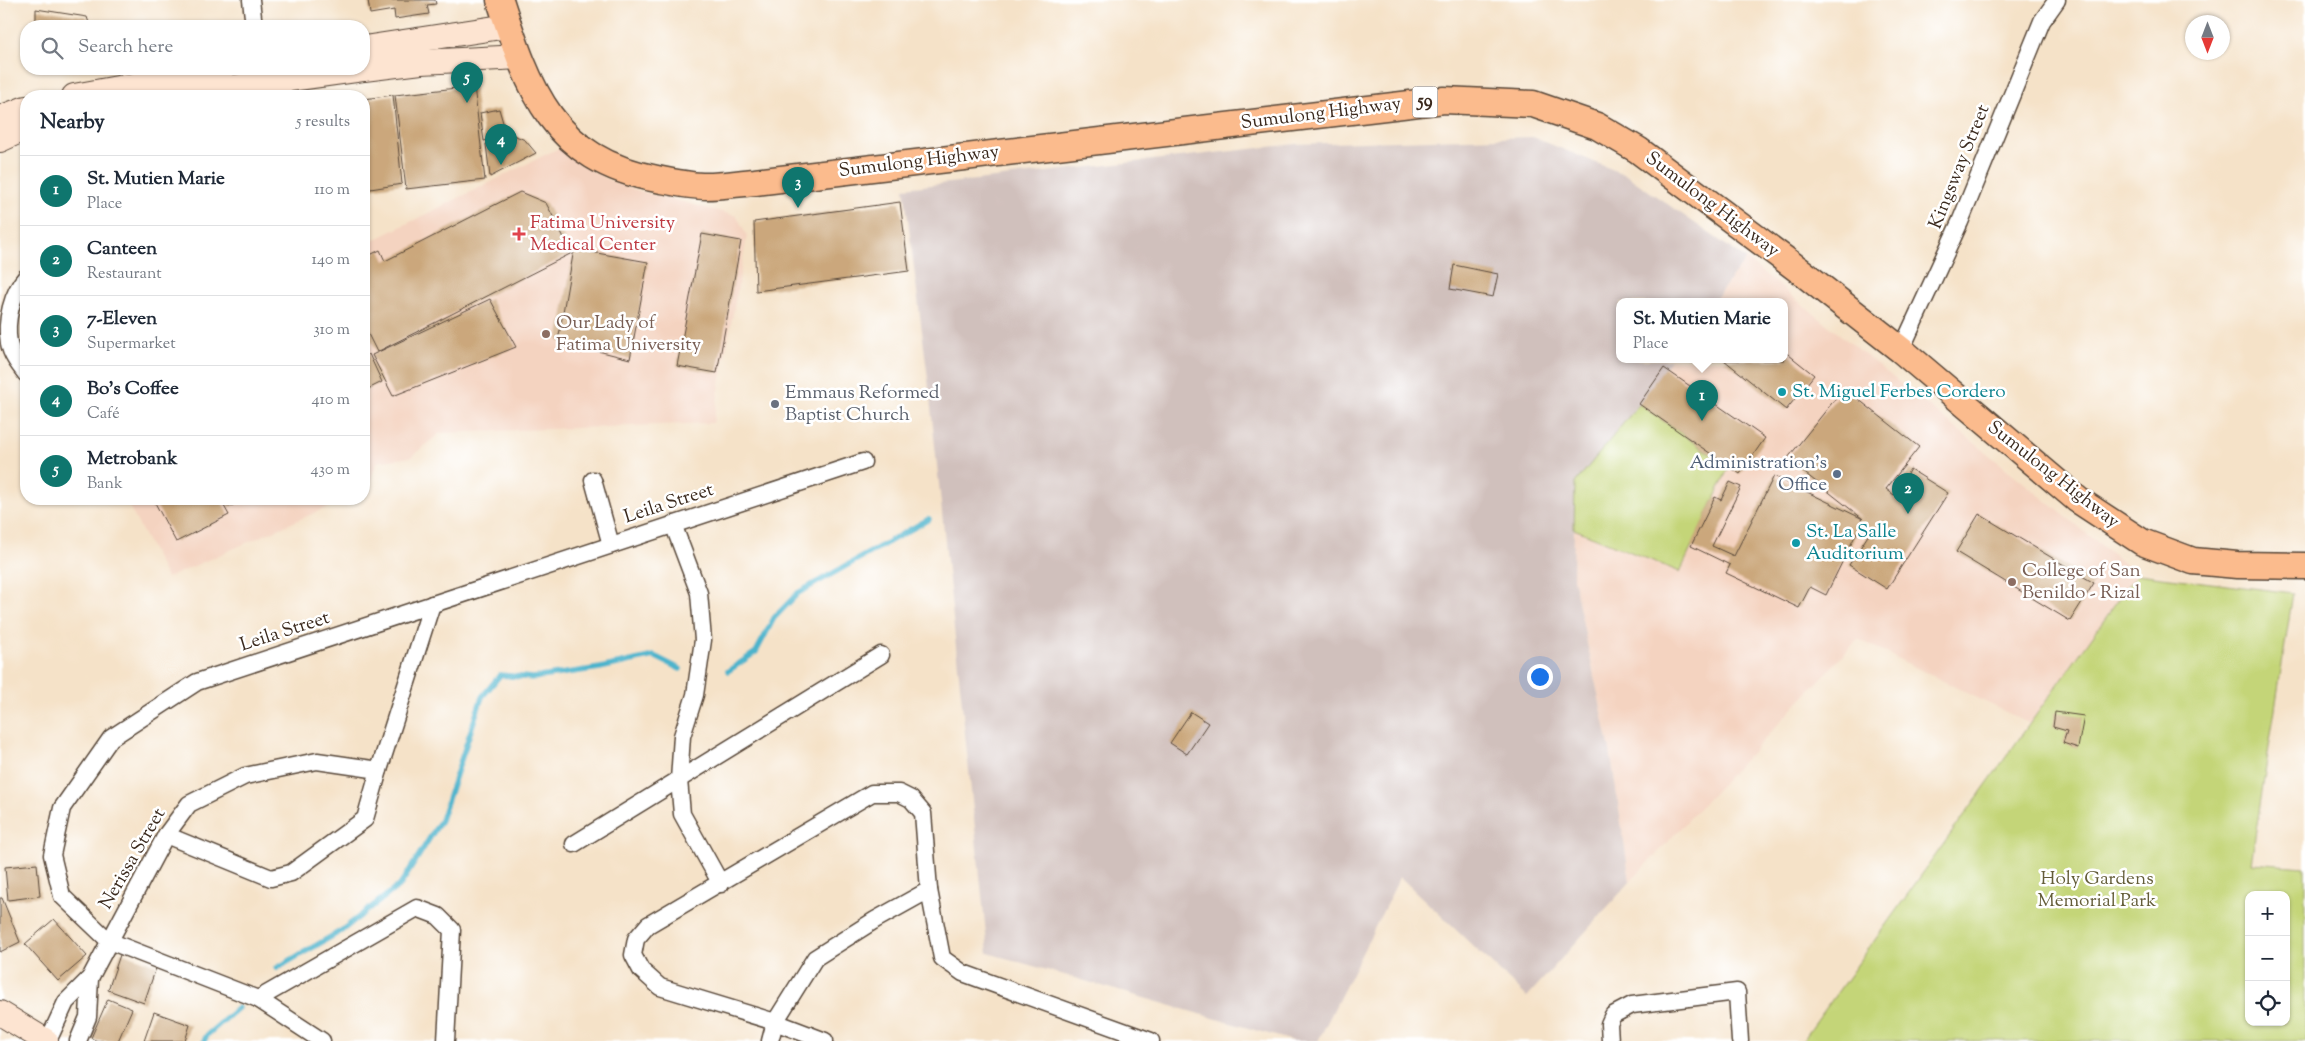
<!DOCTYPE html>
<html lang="en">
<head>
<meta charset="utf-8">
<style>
	body { margin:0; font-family:"Sorts Mill Goudy",serif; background:#f2f2f3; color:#1f2937 }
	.controls { position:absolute; right:15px; bottom:15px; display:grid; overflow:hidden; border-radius:10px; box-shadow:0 1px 4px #0004 }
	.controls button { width:45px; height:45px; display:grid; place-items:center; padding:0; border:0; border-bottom:1px solid #e0e1e3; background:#fff; color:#1f2937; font:25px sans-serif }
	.compass { position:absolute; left:2185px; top:15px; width:45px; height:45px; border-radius:50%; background:#fff; box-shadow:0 1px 4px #0004; rotate:180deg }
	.you { position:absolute; left:1539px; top:676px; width:18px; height:18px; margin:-12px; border:4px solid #fff; border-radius:50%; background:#1a73e8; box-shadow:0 0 0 8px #1a73e833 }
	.badge { display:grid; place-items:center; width:32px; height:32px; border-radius:50%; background:#0f766e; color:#fff; font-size:16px; font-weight:700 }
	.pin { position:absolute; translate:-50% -41px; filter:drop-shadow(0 1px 2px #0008) }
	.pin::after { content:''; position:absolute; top:26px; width:18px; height:15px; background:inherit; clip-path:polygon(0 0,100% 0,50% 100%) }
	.popup { position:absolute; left:1616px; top:298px; width:172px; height:65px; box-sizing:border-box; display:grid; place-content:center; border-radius:10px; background:#fff; filter:drop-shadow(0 1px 4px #0005); font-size:16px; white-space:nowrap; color:#747a83 }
	.popup b { font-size:19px; color:#1f2937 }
	.popup::after { content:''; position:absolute; left:50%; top:100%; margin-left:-10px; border:10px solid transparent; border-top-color:#fff }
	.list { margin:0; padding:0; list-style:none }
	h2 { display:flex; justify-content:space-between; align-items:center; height:65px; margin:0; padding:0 20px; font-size:21px }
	h2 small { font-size:16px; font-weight:400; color:#747a83 }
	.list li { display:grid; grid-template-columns:32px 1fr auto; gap:15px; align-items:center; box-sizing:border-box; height:70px; padding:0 20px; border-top:1px solid #e0e1e3 }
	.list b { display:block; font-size:19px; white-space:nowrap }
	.list p { margin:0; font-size:16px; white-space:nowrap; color:#747a83 }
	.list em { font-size:16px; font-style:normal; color:#747a83 }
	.icon { flex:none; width:28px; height:28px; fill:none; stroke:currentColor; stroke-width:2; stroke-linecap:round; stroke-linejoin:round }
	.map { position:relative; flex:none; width:2305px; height:1041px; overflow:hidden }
	.search { position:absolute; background:#fff; box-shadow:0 1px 4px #0004; left:20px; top:20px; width:350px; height:55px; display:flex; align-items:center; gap:12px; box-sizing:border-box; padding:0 18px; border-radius:20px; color:#747a83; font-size:19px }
	.panel { position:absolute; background:#fff; box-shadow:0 1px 4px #0004; left:20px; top:90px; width:350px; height:415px; border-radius:20px }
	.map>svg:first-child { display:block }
	.built { fill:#f4d3c0 }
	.industrial { fill:#d0c0bc }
	.green { fill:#c4d578; stroke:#80804b; fill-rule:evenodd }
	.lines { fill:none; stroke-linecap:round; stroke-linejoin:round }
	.stream { stroke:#4db4cc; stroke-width:5.5 }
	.building { fill:#cba77b }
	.street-casing { stroke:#574638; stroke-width:19 }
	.secondary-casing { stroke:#574638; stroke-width:26 }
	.primary-casing { stroke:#574638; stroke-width:29 }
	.street { stroke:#fff; stroke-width:16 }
	.secondary { stroke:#fde4d1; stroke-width:24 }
	.primary { stroke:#fbbb8d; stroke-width:26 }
	.health-dot { fill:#e0444e; stroke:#fff; stroke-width:2 }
	.education-dot { fill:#8d6e63; stroke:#fff; stroke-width:2 }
	.culture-dot { fill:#0f9aa8; stroke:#fff; stroke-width:2 }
	.worship-dot { fill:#6b7280; stroke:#fff; stroke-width:2 }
	.service-dot { fill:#5c6f8a; stroke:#fff; stroke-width:2 }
	.labels { text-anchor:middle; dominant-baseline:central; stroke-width:5; stroke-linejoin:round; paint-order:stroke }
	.shield { fill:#fff; stroke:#766a62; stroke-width:1 }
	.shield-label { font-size:18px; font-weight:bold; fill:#3b2a1e }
	.street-label { font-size:19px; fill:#3b2a1e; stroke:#fff }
	.health-label { font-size:19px; fill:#be3a42; stroke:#fff; text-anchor:start }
	.education-label { font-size:19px; fill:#785e54; stroke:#fff; text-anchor:start }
	.culture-label { font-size:19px; fill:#0d838f; stroke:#fff; text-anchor:start }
	.worship-label { font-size:19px; fill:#5b616d; stroke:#fff; text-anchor:start }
	.service-label { font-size:19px; fill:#4e5e75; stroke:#fff; text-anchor:end }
	.park-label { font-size:19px; fill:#645d39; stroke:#fff }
</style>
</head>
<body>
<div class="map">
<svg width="2305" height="1041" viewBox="0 0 2305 1041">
	<rect width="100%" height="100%" fill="#fff"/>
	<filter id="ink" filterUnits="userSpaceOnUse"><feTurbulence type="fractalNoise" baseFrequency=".02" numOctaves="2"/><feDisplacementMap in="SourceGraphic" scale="10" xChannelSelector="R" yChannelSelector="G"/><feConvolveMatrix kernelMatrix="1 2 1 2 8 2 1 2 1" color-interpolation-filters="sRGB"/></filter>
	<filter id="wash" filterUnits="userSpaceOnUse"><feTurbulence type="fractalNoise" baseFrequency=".0096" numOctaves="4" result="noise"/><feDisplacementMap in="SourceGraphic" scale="20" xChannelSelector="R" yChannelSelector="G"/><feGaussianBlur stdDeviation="1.12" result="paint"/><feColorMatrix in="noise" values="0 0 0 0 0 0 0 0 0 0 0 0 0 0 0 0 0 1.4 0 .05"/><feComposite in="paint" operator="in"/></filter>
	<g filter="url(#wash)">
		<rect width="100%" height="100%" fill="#f5e2c8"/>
		<g class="built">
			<polygon points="561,147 580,164 609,180 640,191 737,216 747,236 713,423 440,433 411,457 377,462 367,490 364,491 364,245"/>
			<polygon points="1746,259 2137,574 2030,724 1858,639 1630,882 1610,750 1573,578 1575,483 1639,404 1671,360 1784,360 1784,302 1713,302"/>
			<polygon points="125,499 346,499 167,578"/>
		</g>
		<polygon class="industrial" points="1533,137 1626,175 1746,259 1713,302 1620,302 1620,360 1671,360 1639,404 1575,483 1573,578 1610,750 1630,882 1527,997 1400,877 1318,1041 1293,1041 988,953 928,379 904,188 1296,144"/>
		<g class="green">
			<polygon points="1639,404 1729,467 1680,572 1574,529 1575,483"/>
			<path d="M2137 574 2293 593 2251 863 2305 867V1041H1804V1039ZM2249 895H2286V1022H2249Z"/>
		</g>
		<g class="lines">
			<g class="stream">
				<polyline points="728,671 756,652 774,618 798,593 929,519"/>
				<polyline points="277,968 341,931 401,884 441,820 482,697 500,675 533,678 600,668 654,656 680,669"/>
				<polyline points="204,1041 207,1035 238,1008"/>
			</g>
		</g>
		<g id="blocks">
			<g class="building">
				<polygon points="368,0 435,0 436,4 427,5 429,14 395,19 394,10 370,14"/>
				<polygon points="36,9 87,17 90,26 36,26"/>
				<polygon points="474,86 485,180 406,189 395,95"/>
				<polygon points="393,95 402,184 364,190 364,99"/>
				<polygon points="499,109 507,136 484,141 480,113"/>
				<polygon points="511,134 525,140 536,153 490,177 486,144 511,138"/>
				<polygon points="520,192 546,203 572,253 377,352 364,326 364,283 367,282 364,275 364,258 380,250 385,261"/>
				<polygon points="900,202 909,271 756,291 754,222"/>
				<polygon points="702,234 741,241 717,373 677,366"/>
				<polygon points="574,249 648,262 630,359 558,341"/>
				<polygon points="1454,265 1498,274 1493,297 1450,289"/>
				<polygon points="490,299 516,347 393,396 372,355"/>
				<polygon points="1784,351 1814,375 1786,410 1724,360 1784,360"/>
				<polygon points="369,354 382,382 364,391 364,357"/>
				<polygon points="1664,368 1765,438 1740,474 1639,404"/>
				<polygon points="1844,388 1919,447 1886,489 1894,495 1910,469 1948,493 1887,589 1849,565 1869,534 1858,530 1826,595 1810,587 1799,608 1726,573 1730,565 1691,546 1715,497 1721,500 1730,482 1741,487 1712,546 1734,556 1774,476 1863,519 1787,459"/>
				<polygon points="153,499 220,499 229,515 176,542"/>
				<polygon points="225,499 245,499 229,507"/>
				<polygon points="1979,514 2094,583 2070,621 1956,552"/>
				<polygon points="1191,712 1208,723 1187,754 1170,743"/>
				<polygon points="2055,712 2084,716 2078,748 2063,743 2067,731 2053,727"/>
				<polygon points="37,864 40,896 8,900 5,867"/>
				<polygon points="0,898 2,898 20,942 0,952"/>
				<polygon points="54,919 87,956 58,981 25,944"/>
				<polygon points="121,952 157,965 144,1003 108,990"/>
				<polygon points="108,999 132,1009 118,1041 97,1041 91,1038"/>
				<polygon points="154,1012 190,1025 185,1041 144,1041"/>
			</g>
		</g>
	</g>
	<g filter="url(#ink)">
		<use href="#blocks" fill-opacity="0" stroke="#574638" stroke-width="1"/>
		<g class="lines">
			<g class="street-casing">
				<g id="street">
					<polyline points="251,0 254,26"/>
					<path d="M26 277C12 293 5 321 9 343 11 355 19 365 26 374"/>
					<polyline points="1901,350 1960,222 2042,21 2057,0"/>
					<polyline points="593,480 611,545"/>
					<polyline points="673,524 699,593 703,640 695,695 682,736 679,780 682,814 721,884"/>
					<polyline points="166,835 271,878 291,873 365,819 379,770 432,604"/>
					<polyline points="574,844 881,655"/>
					<polyline points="258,999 109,941 62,896 52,855 62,808 111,738 197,682 863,462"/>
					<polyline points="48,1041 66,1002 90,978 166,835 189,804 245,776 317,761 379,770"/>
					<polyline points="78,1041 88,1017 90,978"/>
					<polyline points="322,1041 258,999 417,908 438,916 452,930 446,1041"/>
					<polyline points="770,1041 775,1022 815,958 875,920 929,890"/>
					<polyline points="825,1041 775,1022 660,987 641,970 633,955 636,939 648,925 872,793 899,793 911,799 923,813 929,890 942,958 963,973 1151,1041"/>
					<polyline points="1610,1041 1609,1024 1613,1015 1632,1005 1737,992 1740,1041"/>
				</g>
			</g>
			<g class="secondary-casing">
				<g id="secondary">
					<polyline points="364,48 508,26"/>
					<polyline points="364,69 421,62 519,57"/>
					<polyline points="74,96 222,69"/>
					<polyline points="169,96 363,69"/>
					<polyline points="0,118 26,108"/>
					<polyline points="0,140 26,128"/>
					<polyline points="0,1013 46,1041"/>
				</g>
			</g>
			<g class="primary-casing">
				<path id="primary" d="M500 0C529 90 553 160 657 179 673 182 690 186 706 186 722 186 739 183 755 182L1444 100 1533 104 1597 126 1638 150 1803 273 1901 350 2078 500 2142 542 2193 561 2237 565 2305 566"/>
			</g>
			<use href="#street" class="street"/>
			<use href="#secondary" class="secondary"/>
			<use href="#primary" class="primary"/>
		</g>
	</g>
	<path class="health-dot" d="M516.5 226.5h5v5h5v5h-5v5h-5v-5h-5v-5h5z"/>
	<g class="education-dot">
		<circle cx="546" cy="334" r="5"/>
		<circle cx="2012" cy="582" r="5"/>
	</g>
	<g class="culture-dot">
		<circle cx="1782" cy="392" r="5"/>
		<circle cx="1796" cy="543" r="5"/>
	</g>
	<circle class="worship-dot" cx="775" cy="404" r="5"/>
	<circle class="service-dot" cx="1837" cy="474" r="5"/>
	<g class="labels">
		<rect class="shield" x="1412.5" y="86.5" width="25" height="31" rx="4"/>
		<g class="shield-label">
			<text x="1425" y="102">59</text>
		</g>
		<g class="street-label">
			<text transform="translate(1321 114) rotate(-7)">Sumulong Highway</text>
			<text transform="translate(919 162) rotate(-7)">Sumulong Highway</text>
			<text transform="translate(1960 167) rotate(-68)">Kingsway Street</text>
			<text transform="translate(1712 205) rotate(37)">Sumulong Highway</text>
			<text transform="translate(2053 475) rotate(38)">Sumulong Highway</text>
			<text transform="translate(669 504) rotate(-18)">Leila Street</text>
			<text transform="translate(285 632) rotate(-18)">Leila Street</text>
			<text transform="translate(133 859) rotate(-60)">Nerissa Street</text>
		</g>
		<g class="health-label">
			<text x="530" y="223">Fatima University<tspan x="530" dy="22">Medical Center</tspan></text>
		</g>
		<g class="education-label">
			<text x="556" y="323">Our Lady of<tspan x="556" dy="22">Fatima University</tspan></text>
			<text x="2022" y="571">College of San<tspan x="2022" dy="22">Benildo - Rizal</tspan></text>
		</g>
		<g class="culture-label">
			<text x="1792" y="392">St. Miguel Ferbes Cordero</text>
			<text x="1806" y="532">St. La Salle<tspan x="1806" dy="22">Auditorium</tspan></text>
		</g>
		<g class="worship-label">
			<text x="785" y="393">Emmaus Reformed<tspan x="785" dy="22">Baptist Church</tspan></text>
		</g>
		<g class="service-label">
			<text x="1827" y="463">Administration's<tspan x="1827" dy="22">Office</tspan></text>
		</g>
		<g class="park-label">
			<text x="2097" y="879">Holy Gardens<tspan x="2097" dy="22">Memorial Park</tspan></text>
		</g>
	</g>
</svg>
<div class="controls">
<button>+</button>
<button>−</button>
<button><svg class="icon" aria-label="locate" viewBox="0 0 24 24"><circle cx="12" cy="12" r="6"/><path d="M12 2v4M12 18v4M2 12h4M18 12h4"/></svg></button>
</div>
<svg class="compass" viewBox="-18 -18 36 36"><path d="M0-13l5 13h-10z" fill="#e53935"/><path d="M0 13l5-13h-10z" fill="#747a83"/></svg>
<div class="you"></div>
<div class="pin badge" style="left:1702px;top:421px">1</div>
<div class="popup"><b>St. Mutien Marie</b>Place</div>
<div class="pin badge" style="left:1908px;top:514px">2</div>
<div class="pin badge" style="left:798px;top:208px">3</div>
<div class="pin badge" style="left:501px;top:165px">4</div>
<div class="pin badge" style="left:467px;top:103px">5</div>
<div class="search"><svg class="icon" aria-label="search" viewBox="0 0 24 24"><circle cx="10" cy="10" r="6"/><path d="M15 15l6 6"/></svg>Search here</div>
<section class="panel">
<h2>Nearby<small>5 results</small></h2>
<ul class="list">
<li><span class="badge">1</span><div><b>St. Mutien Marie</b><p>Place</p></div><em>110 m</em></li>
<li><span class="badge">2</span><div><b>Canteen</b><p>Restaurant</p></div><em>140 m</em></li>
<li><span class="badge">3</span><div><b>7-Eleven</b><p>Supermarket</p></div><em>310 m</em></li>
<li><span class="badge">4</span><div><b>Bo's Coffee</b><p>Café</p></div><em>410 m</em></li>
<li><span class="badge">5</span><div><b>Metrobank</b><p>Bank</p></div><em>430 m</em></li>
</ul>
</section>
</div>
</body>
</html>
